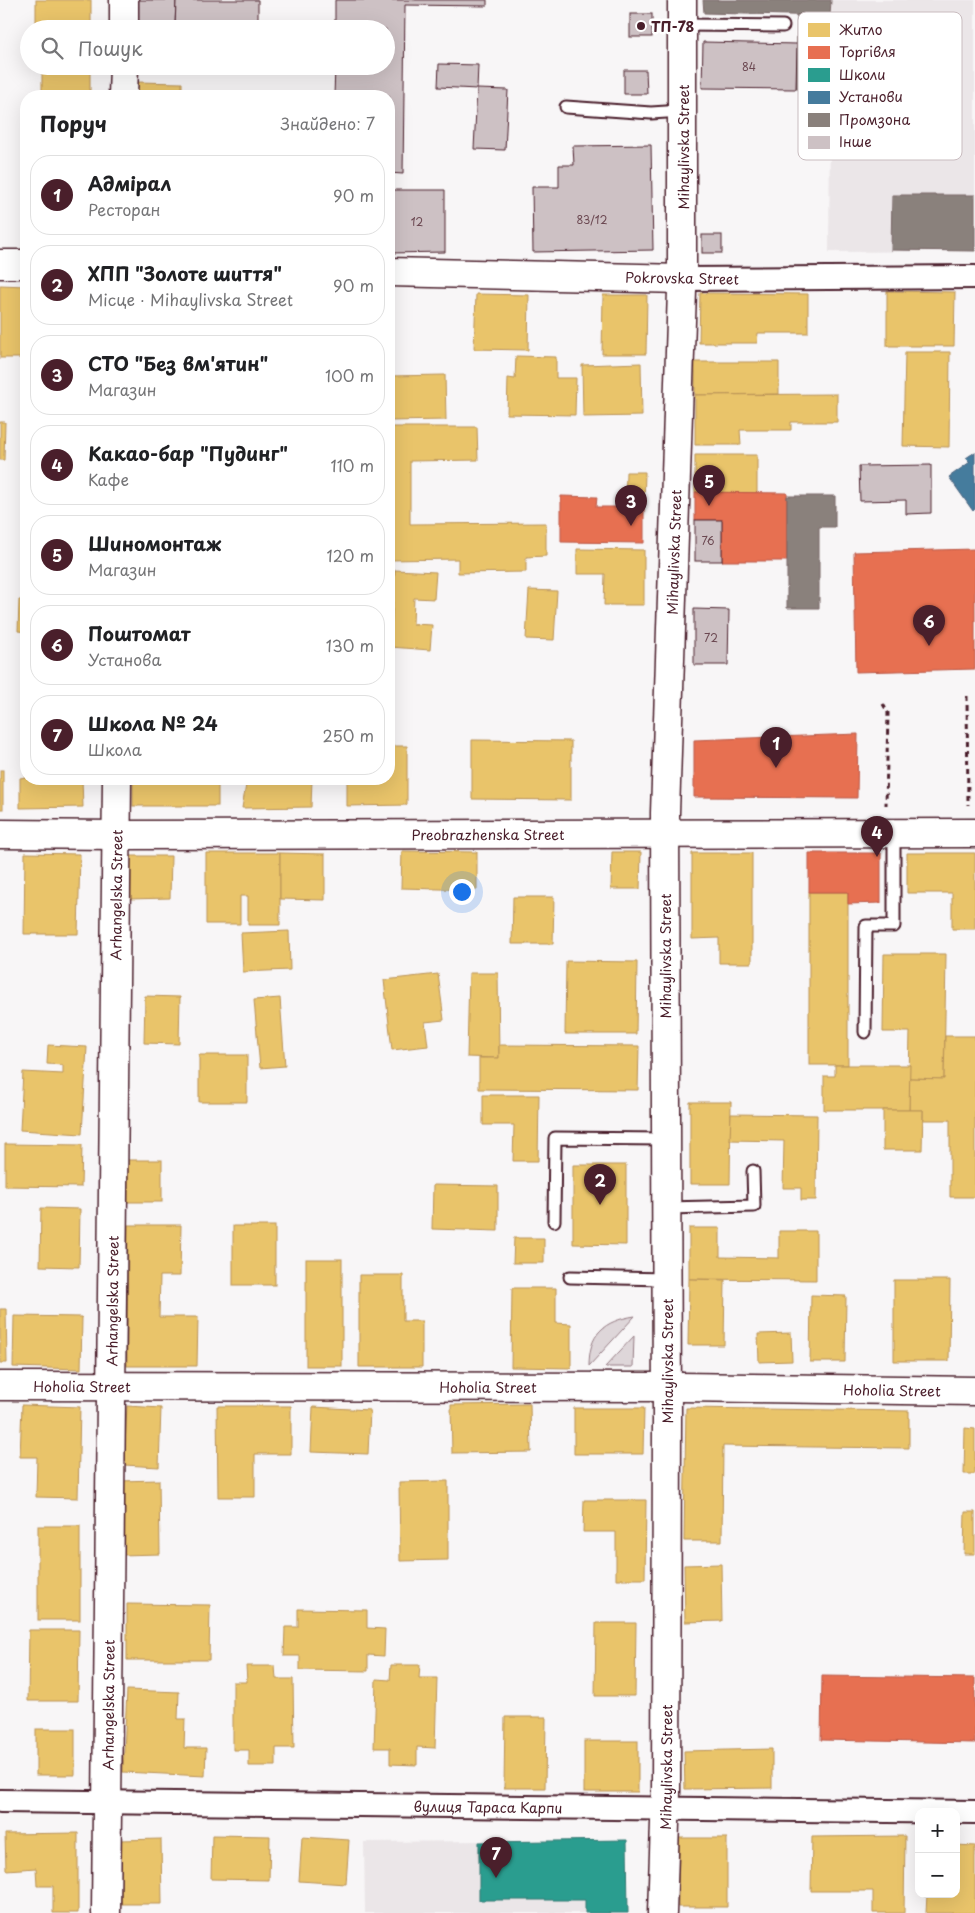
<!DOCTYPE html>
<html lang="uk">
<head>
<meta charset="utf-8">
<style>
	body { margin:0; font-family:"Playpen Sans",sans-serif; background:#f6f6f6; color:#202124 }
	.controls { position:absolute; right:15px; bottom:15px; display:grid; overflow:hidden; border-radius:10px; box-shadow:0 5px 20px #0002 }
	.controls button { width:45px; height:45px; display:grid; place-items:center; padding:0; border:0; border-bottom:1px solid #e0e0e0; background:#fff; color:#202124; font:25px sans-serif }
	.you { position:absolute; left:461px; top:891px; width:18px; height:18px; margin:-12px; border:4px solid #fff; border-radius:50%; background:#1a73e8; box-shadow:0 0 0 8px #1a73e833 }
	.badge { display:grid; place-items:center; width:32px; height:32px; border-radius:50%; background:#4a1f2b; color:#fff; font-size:16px; font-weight:700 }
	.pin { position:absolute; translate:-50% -41px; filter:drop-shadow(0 1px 2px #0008) }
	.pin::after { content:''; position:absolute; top:26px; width:18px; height:15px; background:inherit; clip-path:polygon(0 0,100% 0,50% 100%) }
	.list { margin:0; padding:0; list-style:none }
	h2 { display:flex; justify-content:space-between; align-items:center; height:65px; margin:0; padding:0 20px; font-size:21px }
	h2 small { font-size:16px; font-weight:400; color:#757577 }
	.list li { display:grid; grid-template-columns:32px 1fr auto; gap:15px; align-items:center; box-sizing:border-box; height:80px; margin:0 10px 10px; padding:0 10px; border:1px solid #e0e0e0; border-radius:20px }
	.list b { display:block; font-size:19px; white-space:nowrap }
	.list p { margin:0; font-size:16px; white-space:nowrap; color:#757577 }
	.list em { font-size:16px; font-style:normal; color:#757577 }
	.icon { flex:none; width:28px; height:28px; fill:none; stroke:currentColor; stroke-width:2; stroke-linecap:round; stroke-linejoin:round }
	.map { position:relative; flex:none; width:975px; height:1913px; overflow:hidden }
	.search { position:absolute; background:#fff; box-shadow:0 5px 20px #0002; left:20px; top:20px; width:375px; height:55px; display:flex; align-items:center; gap:12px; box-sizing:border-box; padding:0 18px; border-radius:28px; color:#757577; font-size:19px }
	.panel { position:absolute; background:#fff; box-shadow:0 5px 20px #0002; left:20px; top:90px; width:375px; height:695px; border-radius:20px }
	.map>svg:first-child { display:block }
	.built { fill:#ebe6e8 }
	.green { fill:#ded6d9; stroke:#947a82 }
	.homes { fill:#e9c46a; stroke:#b99257 }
	.shops { fill:#e76f51; stroke:#b85746 }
	.schools { fill:#2a9d8f; stroke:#347771 }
	.public { fill:#457b9d; stroke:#465f7b }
	.industry { fill:#8a817c; stroke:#776464 }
	.building { fill:#cdc1c4; stroke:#4a1f2b }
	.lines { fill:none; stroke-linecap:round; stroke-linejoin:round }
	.service-casing { stroke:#4a1f2b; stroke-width:15 }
	.minor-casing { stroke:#4a1f2b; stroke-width:26 }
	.tertiary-casing { stroke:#4a1f2b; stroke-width:31 }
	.secondary-casing { stroke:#4a1f2b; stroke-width:31 }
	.path { stroke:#4a1f2b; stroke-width:3; stroke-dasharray:5 4; stroke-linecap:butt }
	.service { stroke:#fff; stroke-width:11 }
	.minor { stroke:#fff; stroke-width:22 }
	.tertiary { stroke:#fff; stroke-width:28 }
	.secondary { stroke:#fff; stroke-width:28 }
	.poi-dot { fill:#4a1f2b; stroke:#fff; stroke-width:2 }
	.labels { text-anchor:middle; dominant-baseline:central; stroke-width:5; stroke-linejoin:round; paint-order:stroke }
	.number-label { font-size:11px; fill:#6b4851 }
	.poi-label { font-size:14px; font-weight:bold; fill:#4a1f2b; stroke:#fff; text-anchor:start }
	.street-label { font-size:14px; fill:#4a1f2b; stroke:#fff }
	.key { fill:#fff; stroke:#c9bcbf; stroke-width:1 }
	.key-label { font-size:14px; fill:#4a1f2b }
</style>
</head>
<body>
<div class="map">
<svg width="975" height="1913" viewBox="0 0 975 1913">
	<rect width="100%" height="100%" fill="#f8f6f7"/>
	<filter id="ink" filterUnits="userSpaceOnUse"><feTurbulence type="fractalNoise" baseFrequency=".02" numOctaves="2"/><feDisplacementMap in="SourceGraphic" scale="10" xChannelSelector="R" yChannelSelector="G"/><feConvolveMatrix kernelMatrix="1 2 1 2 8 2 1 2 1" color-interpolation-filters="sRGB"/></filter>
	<g filter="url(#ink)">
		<g class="built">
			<polygon points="831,0 975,0 975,251 829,252"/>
			<polygon points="627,1840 628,1913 365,1913 364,1842"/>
		</g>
		<g class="green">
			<path d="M635 1316 589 1366C589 1334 603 1321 635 1316Z"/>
			<polygon points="634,1336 633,1367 605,1367"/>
		</g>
		<g class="homes">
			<rect x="36" y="0" width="55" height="29"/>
			<rect x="42" y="70" width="48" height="26"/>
			<polygon points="137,82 182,83 182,96 137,96"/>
			<polygon points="0,285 26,286 26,358 0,358"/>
			<polygon points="887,291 955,292 954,346 887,346"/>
			<polygon points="700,293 808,294 808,333 758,333 757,343 699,343"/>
			<polygon points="476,294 529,295 528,350 474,349"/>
			<polygon points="603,295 647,295 646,354 602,354"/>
			<polygon points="905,352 950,352 949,447 903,446"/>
			<polygon points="516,356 556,357 556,378 576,378 575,415 507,414 508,378 515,379"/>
			<polygon points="695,362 779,362 779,394 695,395"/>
			<polygon points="641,363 642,416 583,417 582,365"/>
			<polygon points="445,375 446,420 389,421 389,376"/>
			<polygon points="837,394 837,422 791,422 791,430 740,430 741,445 695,445 695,395"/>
			<polygon points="0,422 5,422 4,460 0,460"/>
			<polygon points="389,427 477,427 478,460 410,461 410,524 546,523 546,556 526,557 526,572 458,573 458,559 389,560"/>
			<polygon points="25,454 26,454 26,533"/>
			<polygon points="695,455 757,455 757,493 695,492"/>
			<polygon points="626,472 645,472 644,507 625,507"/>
			<polygon points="577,549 644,550 644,605 604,605 605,574 577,574"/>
			<polygon points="389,569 395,570 390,647 389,647"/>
			<polygon points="395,570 436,572 434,599 414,598 413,624 432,625 430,650 390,647"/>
			<polygon points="529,590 557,591 554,640 526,639"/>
			<polygon points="19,600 26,600 26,632 18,631"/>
			<polygon points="472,740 571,741 571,800 472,799"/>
			<polygon points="389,746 407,746 407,805 347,806 347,779 389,779"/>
			<rect x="0" y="770" width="3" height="39"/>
			<polygon points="26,777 82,779 83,807 20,808 20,778"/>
			<rect x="133" y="779" width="85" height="27"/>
			<polygon points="247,779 312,779 311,807 242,808"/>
			<polygon points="402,851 477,852 477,890 401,888"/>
			<polygon points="612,852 641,852 640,889 611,889"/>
			<polygon points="25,853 80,854 78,934 24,934"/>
			<polygon points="206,853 280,853 280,925 248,925 248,896 240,896 240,924 206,924"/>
			<polygon points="280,853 325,854 325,900 280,899"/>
			<polygon points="692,853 752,853 752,963 719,963 719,938 692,939"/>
			<polygon points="907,853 975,853 975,929 952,929 952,893 907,893"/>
			<polygon points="128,856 171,856 170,898 128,899"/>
			<rect x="809" y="892" width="39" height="173"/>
			<polygon points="513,897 554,897 553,944 512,944"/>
			<polygon points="289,931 290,970 243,972 241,933"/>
			<polygon points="884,954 946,954 944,1079 909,1078 910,1032 883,1032"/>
			<polygon points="566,961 637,962 636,1034 565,1034"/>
			<polygon points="469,973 498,973 499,1058 467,1057"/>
			<polygon points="438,974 444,1020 425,1022 428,1046 392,1050 384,980"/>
			<polygon points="145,996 180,997 179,1044 144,1043"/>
			<polygon points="280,998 285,1066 260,1068 254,1000"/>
			<polygon points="945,1036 975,1036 975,1197 950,1197 950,1120 923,1120 923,1110 909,1110 909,1078 944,1079"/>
			<polygon points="48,1045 87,1047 82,1134 20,1130 23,1072 63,1074 63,1065 47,1064"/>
			<polygon points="499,1045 639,1046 638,1090 479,1089 479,1058 499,1058"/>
			<rect x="199" y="1055" width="48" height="47"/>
			<polygon points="835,1065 910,1065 909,1110 824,1110 824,1076 835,1076"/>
			<polygon points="483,1095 539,1095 538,1161 513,1161 514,1125 483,1125"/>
			<polygon points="690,1102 731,1102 730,1184 690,1184"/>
			<polygon points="883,1110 923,1110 922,1150 883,1150"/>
			<polygon points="731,1114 817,1115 816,1200 801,1200 801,1188 783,1188 784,1141 730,1140"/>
			<polygon points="5,1144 82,1145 81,1187 5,1186"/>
			<rect x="127" y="1160" width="35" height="42"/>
			<polygon points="573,1165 626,1165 626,1245 573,1244"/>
			<polygon points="433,1185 498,1186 498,1231 432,1229"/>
			<polygon points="41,1208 80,1209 79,1267 40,1266"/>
			<polygon points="128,1225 181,1225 180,1276 160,1276 159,1317 198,1317 197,1366 127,1366"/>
			<rect x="233" y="1226" width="42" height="59"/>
			<polygon points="689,1228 720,1228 720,1257 779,1258 779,1231 816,1231 816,1280 689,1279"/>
			<polygon points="514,1238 544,1238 544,1263 513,1263"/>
			<rect x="306" y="1259" width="36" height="107"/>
			<polygon points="359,1275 403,1275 403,1321 422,1321 422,1367 359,1367"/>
			<polygon points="689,1279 725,1280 724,1345 688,1345"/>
			<polygon points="894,1280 950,1280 949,1361 894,1361"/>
			<polygon points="512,1288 556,1288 556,1323 571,1324 571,1368 511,1367"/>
			<polygon points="811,1295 846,1296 845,1362 810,1362"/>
			<polygon points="0,1309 6,1309 7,1363 0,1363"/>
			<polygon points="14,1316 82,1317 81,1369 13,1367"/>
			<polygon points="791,1333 792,1361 759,1362 758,1334"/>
			<polygon points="530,1404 531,1452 452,1453 451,1405"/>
			<polygon points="22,1405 80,1407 78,1498 36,1497 37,1457 20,1457"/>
			<polygon points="127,1406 161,1408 159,1467 124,1465"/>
			<polygon points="217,1406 291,1406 291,1454 255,1454 255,1497 218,1497"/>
			<polygon points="313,1407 370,1410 368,1454 311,1452"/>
			<polygon points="574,1408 644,1408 643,1454 574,1454"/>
			<polygon points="686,1408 909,1411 909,1448 723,1446 722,1541 684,1541"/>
			<polygon points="965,1428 975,1429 975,1474 964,1474"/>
			<polygon points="159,1480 160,1554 121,1555 119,1481"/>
			<polygon points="448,1481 448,1560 400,1561 399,1482"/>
			<polygon points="584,1500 646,1500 645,1579 616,1579 616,1532 583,1532"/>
			<polygon points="965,1512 975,1512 975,1554 964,1554"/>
			<rect x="38" y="1526" width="42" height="94"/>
			<polygon points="721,1564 722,1621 685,1622 684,1565"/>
			<polygon points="127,1604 210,1605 209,1660 127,1660"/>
			<polygon points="298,1609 367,1610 367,1628 385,1629 384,1656 368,1655 368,1671 300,1670 300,1656 284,1656 285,1627 298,1627"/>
			<polygon points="596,1623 636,1623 635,1696 595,1696"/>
			<polygon points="29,1630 79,1630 78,1701 28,1701"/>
			<polygon points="391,1665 420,1665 419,1678 437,1678 435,1748 417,1747 417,1765 390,1764 390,1748 374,1748 376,1679 390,1680"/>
			<polygon points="246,1666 275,1666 276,1679 293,1679 294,1748 276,1748 276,1766 249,1766 249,1750 233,1750 233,1682 247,1682"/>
			<polygon points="127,1690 179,1692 178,1719 185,1719 184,1748 206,1748 205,1776 123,1772"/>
			<polygon points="505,1717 546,1717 545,1788 504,1788"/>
			<rect x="36" y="1729" width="39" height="46"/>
			<rect x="584" y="1741" width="54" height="51"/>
			<polygon points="772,1749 772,1788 685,1789 684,1751"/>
			<polygon points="78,1833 78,1913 53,1913 53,1886 37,1886 36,1868 6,1870 5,1834"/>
			<polygon points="212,1835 270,1836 269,1880 211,1879"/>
			<polygon points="905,1836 904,1913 873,1913 873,1891 811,1891 812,1837"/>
			<polygon points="302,1837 349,1840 346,1884 299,1881"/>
			<polygon points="679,1838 727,1838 727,1907 678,1907"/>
			<polygon points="161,1839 162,1904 121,1904 120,1840"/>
			<polygon points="956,1845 975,1846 975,1913 926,1913 927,1894 956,1894"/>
		</g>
		<g class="shops">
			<polygon points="695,492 787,493 787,561 722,561 722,520 695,520"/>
			<polygon points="561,496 597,497 596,507 644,507 644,543 561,542"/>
			<polygon points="975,549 975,669 856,672 854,552"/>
			<polygon points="858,734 857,798 694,797 694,740"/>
			<polygon points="809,853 881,853 881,903 848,904 848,892 809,892"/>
			<polygon points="822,1676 975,1678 975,1743 821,1740"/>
		</g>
		<polygon class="schools" points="627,1840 628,1913 585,1913 585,1900 479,1900 479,1842"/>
		<polygon class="public" points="975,452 975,509 973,511 949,477 970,462 966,458"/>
		<g class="industry">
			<polygon points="703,0 831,0 830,16 704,13"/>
			<polygon points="797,15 830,16 829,89 796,89"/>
			<polygon points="892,195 975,195 975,251 891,250"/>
			<polygon points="787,496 835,496 835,527 819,527 819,608 787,608"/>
		</g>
		<g class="building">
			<polygon points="138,0 176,0 175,25 138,24"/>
			<polygon points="176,0 258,0 258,29 175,29"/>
			<polygon points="335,0 487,0 487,6 405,5 403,174 389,173 389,96 334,96 335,66 386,66 386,29 335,29"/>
			<rect x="630" y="14" width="22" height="23"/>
			<polygon points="703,42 797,44 796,89 702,88"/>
			<polygon points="439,64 478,65 477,89 438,87"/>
			<polygon points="624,70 646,70 647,94 624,94"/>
			<polygon points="477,89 508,90 505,150 474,149"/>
			<polygon points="651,145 653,250 533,252 532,187 559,187 559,165 574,165 573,146"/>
			<polygon points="389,190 445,190 445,252 389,253"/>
			<rect x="702" y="235" width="20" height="18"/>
			<polygon points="931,465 931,513 906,514 906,500 860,501 859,466"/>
			<rect x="695" y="520" width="27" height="41"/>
			<polygon points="694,609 729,610 728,665 694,665"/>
		</g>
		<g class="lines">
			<g class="service-casing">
				<g id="service">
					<polyline points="682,25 783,26"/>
					<polyline points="566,107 651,113 682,111"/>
					<polyline points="865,1032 866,926 894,926 894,833"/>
					<polyline points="666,1208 754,1206 753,1171"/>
					<polyline points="554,1221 555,1138 665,1139"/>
					<polyline points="570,1277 666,1279"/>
				</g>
			</g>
			<g class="minor-casing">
				<g id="minor">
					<polyline points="682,279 975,277"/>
					<path id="s1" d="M0 1801 975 1812"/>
				</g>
			</g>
			<g class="tertiary-casing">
				<g id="tertiary">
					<polyline points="124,29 124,0"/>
					<polyline points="123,96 124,66"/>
					<polyline points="0,264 26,264"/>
					<polyline points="389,272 682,279"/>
					<path id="s2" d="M106 1913 117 779"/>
					<path id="s3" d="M662 1913 666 1793 667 1419 665 813 682 290V0"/>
				</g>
			</g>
			<g class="secondary-casing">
				<g id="secondary">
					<path id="s4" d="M0 834 116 835 975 833"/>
					<path id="s5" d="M0 1386 680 1387 975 1391"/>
				</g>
			</g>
			<g class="path">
				<polyline points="967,696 968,805"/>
				<polyline points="883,704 888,713 886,805"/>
			</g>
			<use href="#service" class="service"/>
			<use href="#minor" class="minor"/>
			<use href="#tertiary" class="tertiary"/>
			<use href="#secondary" class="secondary"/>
		</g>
	</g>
	<circle class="poi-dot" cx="641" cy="26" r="5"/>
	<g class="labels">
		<g class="number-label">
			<text x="749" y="66">84</text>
			<text x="592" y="219">83/12</text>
			<text x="417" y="221">12</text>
			<text x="708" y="540">76</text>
			<text x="711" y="637">72</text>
		</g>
		<g class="poi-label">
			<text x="651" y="26">ТП-78</text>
		</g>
		<g class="street-label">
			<text transform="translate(683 147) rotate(-90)">Mihaylivska Street</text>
			<text transform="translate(682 278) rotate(1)">Pokrovska Street</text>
			<text stroke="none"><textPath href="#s3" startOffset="1361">Mihaylivska Street</textPath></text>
			<text stroke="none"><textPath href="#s4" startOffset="488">Preobrazhenska Street</textPath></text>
			<text stroke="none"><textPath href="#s2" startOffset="1018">Arhangelska Street</textPath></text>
			<text transform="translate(665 956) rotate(-90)">Mihaylivska Street</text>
			<text stroke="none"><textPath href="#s2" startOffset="612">Arhangelska Street</textPath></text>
			<text transform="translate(667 1361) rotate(-90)">Mihaylivska Street</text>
			<text stroke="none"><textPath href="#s5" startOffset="82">Hoholia Street</textPath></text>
			<text stroke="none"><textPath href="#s5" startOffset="488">Hoholia Street</textPath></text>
			<text stroke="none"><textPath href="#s5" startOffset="892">Hoholia Street</textPath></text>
			<text stroke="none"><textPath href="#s2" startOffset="208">Arhangelska Street</textPath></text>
			<text stroke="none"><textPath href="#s3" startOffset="146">Mihaylivska Street</textPath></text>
			<text stroke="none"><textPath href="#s1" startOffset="488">вулиця Тараса Карпи</textPath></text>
		</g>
	</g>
	<rect x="798" y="12" width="164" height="148" rx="8" class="key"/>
	<rect x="808" y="23" width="22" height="14" fill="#e9c46a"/>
	<rect x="808" y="46" width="22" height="13" fill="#e76f51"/>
	<rect x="808" y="68" width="22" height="14" fill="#2a9d8f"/>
	<rect x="808" y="91" width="22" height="13" fill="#457b9d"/>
	<rect x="808" y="113" width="22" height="14" fill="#8a817c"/>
	<rect x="808" y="136" width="22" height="13" fill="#cdc1c4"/>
	<g class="key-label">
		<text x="839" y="35">Житло</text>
		<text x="839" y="57">Торгівля</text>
		<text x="839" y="80">Школи</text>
		<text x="839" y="102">Установи</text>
		<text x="839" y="125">Промзона</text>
		<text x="839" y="147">Інше</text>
	</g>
</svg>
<div class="controls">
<button>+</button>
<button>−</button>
</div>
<div class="you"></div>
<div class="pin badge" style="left:776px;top:768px">1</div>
<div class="pin badge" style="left:600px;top:1205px">2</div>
<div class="pin badge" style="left:631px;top:526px">3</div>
<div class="pin badge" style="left:877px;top:857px">4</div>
<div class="pin badge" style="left:709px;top:506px">5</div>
<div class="pin badge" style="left:929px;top:646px">6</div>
<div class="pin badge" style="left:496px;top:1878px">7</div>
<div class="search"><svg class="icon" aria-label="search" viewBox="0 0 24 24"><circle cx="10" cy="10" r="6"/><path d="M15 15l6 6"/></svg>Пошук</div>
<section class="panel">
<h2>Поруч<small>Знайдено: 7</small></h2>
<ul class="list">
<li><span class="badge">1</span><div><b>Адмірал</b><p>Ресторан</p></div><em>90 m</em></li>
<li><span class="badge">2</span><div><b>ХПП &quot;Золоте шиття&quot;</b><p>Місце · Mihaylivska Street</p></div><em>90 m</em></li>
<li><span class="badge">3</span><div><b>СТО &quot;Без вм'ятин&quot;</b><p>Магазин</p></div><em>100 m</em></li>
<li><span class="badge">4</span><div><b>Какао-бар &quot;Пудинг&quot;</b><p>Кафе</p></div><em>110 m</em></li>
<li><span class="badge">5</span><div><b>Шиномонтаж</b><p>Магазин</p></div><em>120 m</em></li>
<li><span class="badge">6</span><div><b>Поштомат</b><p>Установа</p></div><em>130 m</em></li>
<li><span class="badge">7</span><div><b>Школа № 24</b><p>Школа</p></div><em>250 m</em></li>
</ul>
</section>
</div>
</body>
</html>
